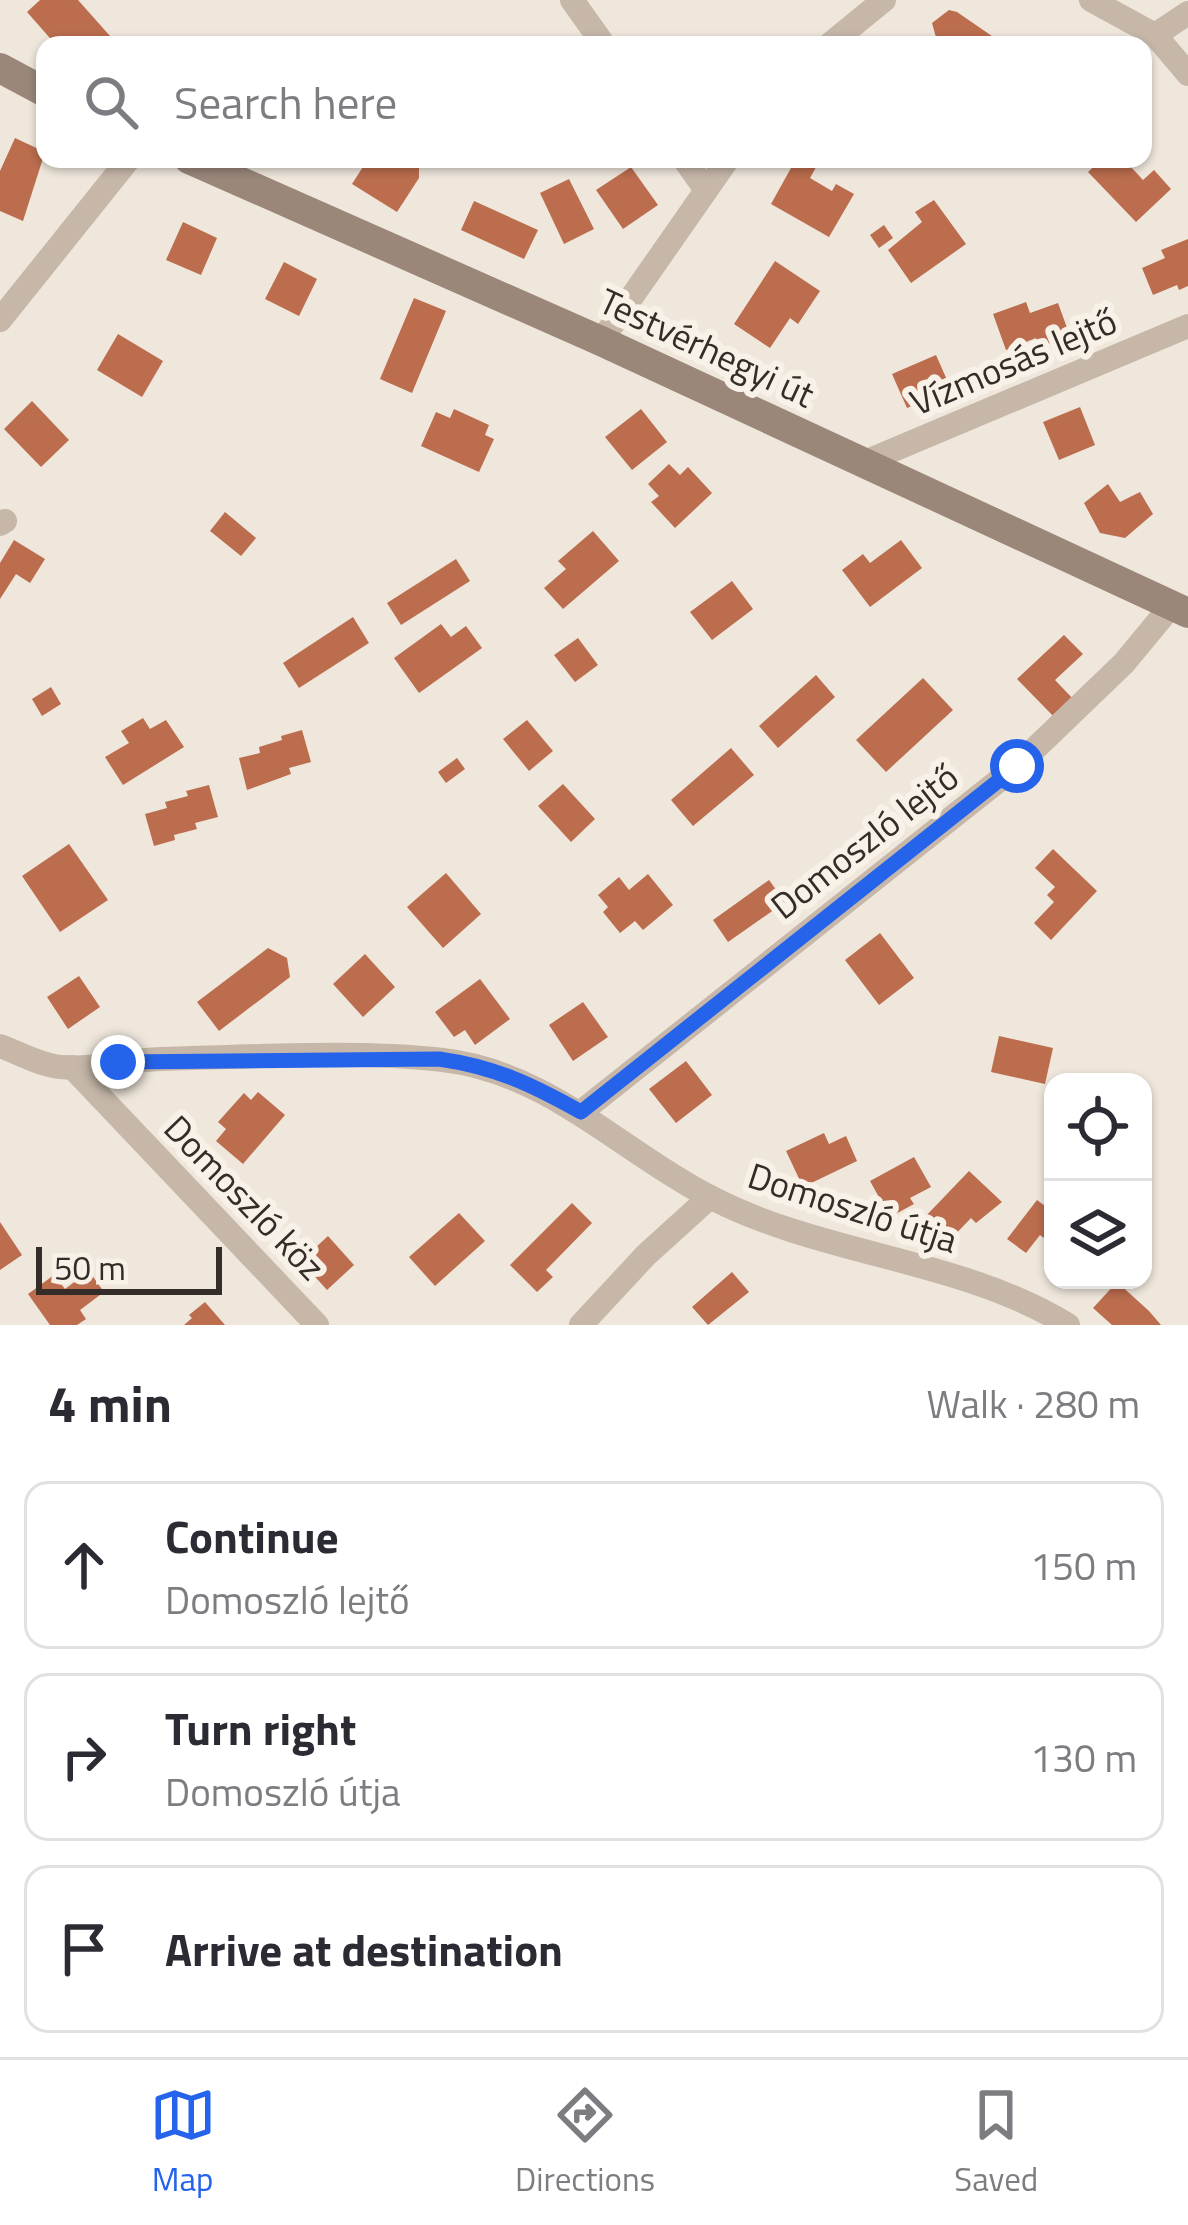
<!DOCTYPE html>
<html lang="en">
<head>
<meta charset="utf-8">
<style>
	body { margin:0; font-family:"Titillium Web",sans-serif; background:#f7f7f7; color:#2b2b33 }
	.controls { position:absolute; right:36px; bottom:36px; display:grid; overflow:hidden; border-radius:24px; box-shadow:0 3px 9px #0004 }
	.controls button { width:108px; height:108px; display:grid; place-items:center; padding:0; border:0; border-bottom:3px solid #e1e1e2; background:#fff; color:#2b2b33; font:60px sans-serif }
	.scale { position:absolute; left:36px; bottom:30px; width:186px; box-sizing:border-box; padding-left:12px; border:6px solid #342c28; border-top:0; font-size:33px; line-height:42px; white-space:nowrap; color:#342c28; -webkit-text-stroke:9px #f7f1e7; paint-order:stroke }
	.stop { position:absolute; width:36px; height:36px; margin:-27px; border:9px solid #2563eb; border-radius:50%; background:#fff }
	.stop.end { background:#2563eb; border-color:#fff; box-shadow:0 3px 12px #0008 }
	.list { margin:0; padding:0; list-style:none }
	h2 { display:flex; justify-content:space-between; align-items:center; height:156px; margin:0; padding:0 48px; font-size:51px }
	h2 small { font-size:39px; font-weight:400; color:#7c7c81 }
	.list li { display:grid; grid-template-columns:78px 1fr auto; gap:36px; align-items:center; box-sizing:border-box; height:168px; margin:0 24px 24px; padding:0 24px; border:3px solid #e1e1e2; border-radius:24px }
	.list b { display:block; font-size:45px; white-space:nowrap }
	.list p { margin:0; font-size:39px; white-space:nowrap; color:#7c7c81 }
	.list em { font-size:39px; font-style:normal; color:#7c7c81 }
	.icon { flex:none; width:66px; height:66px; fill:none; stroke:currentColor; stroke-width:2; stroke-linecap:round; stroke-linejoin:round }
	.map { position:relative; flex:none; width:1188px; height:1325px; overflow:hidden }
	.search { position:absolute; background:#fff; box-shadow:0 3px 9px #0004; left:36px; right:36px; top:36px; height:132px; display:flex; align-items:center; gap:30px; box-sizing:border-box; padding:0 42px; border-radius:24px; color:#7c7c81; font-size:45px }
	.sheet { height:732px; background:#fff }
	nav { display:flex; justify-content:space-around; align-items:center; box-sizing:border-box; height:168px; border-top:3px solid #e1e1e2; background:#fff; font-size:33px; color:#7c7c81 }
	nav a { display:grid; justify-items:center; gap:6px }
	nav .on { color:#2563eb }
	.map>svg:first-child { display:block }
	.building { fill:#bb6d4e }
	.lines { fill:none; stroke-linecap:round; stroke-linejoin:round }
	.street { stroke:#c6b7a9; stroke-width:24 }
	.secondary { stroke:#9a877a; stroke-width:30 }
	.route { stroke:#2563eb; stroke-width:15 }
	.labels { text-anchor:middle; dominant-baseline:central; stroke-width:12; stroke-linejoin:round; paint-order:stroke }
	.street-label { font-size:36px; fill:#342c28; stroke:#f7f1e7 }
</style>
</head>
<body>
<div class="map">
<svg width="1188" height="1325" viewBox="0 0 1188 1325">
	<rect width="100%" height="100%" fill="#efe7dc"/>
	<g class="building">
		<polygon points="40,0 78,0 110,36 99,45 56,45 27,12"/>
		<polygon points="949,10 957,12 1005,45 943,45 937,41 932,23"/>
		<polygon points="15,138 45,152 23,221 0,211 0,171"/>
		<polygon points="368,159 419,159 419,178 397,212 352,184"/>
		<polygon points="796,159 819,162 810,178 832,191 836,184 854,194 829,237 771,204"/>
		<polygon points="1102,159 1139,159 1131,167 1143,180 1154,170 1171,189 1136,222 1088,172"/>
		<polygon points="631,167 658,205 623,229 596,190"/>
		<polygon points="569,179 594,229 564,244 540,193"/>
		<polygon points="934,200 966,244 911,283 888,250 922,222 915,212"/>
		<polygon points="474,201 538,230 524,259 461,230"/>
		<polygon points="183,222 217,238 201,275 166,260"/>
		<polygon points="884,225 893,238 879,248 870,235"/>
		<polygon points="1188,239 1188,286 1179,290 1177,285 1153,295 1142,268 1165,258 1161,250"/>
		<polygon points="775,261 820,291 798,324 790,318 770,348 734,324"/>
		<polygon points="284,262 317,279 299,316 265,299"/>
		<polygon points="414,298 446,311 412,393 380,379"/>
		<polygon points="1026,302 1030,313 1058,303 1070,336 1039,347 1036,338 1006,350 993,314"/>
		<polygon points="118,334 163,361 142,397 97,370"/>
		<polygon points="936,355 951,389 907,408 892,374"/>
		<polygon points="32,401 69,440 41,467 4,429"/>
		<polygon points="1080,407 1095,445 1059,460 1043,422"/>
		<polygon points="454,409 489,425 485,435 494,439 479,472 421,446 436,412 450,418"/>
		<polygon points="641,409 667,442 632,470 605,437"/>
		<polygon points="669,464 680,475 688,467 712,493 675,528 651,502 659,496 648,484"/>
		<polygon points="1108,484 1120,502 1140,492 1153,514 1125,538 1100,533 1084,503"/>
		<polygon points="225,512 256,538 241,556 210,531"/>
		<polygon points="593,531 619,561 563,609 544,588 566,569 558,561"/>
		<polygon points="14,540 45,559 30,583 16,574 0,599 0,563"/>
		<polygon points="901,540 922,568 870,607 842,570 863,554 870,563"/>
		<polygon points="456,559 470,581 401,625 387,603"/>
		<polygon points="732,581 753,609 712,640 690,612"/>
		<polygon points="353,617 369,643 299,688 283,663"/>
		<polygon points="441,624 451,637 466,626 482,648 419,693 394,658"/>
		<polygon points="1064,635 1083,654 1055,680 1076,702 1057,720 1017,679"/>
		<polygon points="578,638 598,665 575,682 554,655"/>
		<polygon points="816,675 835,697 778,748 759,726"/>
		<polygon points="923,678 953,710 886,772 856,740"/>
		<polygon points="51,687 61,704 42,716 32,699"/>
		<polygon points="143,718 150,729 166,720 184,747 123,785 105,757 129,743 121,731"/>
		<polygon points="527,720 553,751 529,771 503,739"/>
		<polygon points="302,730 311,762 289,768 291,774 247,790 239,758 260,753 259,747 282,740 281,736"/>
		<polygon points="731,748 754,775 693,826 671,800"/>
		<polygon points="457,758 465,769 446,783 438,772"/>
		<polygon points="563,784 595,819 571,842 538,806"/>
		<polygon points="209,785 218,817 195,823 197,829 174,835 175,840 154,846 145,814 167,808 165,802 188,796 186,791"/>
		<polygon points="69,844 108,900 60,932 22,876"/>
		<polygon points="1053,849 1097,891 1051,940 1034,923 1054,902 1047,895 1055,887 1035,868"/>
		<polygon points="446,873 481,914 443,948 407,907"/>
		<polygon points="648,874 673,905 643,930 635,921 620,933 603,912 608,907 598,895 619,877 629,890"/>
		<polygon points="769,880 785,902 728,942 713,920"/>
		<polygon points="880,933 914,978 879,1005 845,960"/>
		<polygon points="268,948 287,958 290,977 219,1031 197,1002"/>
		<polygon points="365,954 395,987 363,1017 333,984"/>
		<polygon points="79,976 100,1007 68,1029 47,997"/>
		<polygon points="480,979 510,1019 475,1045 465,1030 454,1037 435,1012"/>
		<polygon points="583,1002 608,1037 573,1061 549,1025"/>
		<polygon points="999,1036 1053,1048 1045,1084 991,1072"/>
		<polygon points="686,1061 712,1095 676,1123 649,1089"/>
		<polygon points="258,1092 285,1115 243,1164 216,1141 226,1129 218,1122 244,1093 251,1100"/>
		<polygon points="824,1133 829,1144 846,1136 857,1161 803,1187 786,1151"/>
		<polygon points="914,1157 931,1187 910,1198 914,1204 890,1217 870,1181"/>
		<polygon points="969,1171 1002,1202 976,1223 971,1218 948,1242 923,1219"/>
		<polygon points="1037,1200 1053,1212 1053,1245 1040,1235 1026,1253 1007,1239"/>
		<polygon points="572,1203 592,1223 546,1270 553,1277 537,1292 510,1265"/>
		<polygon points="459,1213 485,1241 435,1286 409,1257"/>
		<polygon points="0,1222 22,1255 0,1270"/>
		<polygon points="328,1236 354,1265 327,1290 301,1261"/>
		<polygon points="89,1271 104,1292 80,1310 86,1319 77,1325 50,1325 28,1294 54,1275 65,1289"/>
		<polygon points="732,1272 749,1292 708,1325 692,1307"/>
		<polygon points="1117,1282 1149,1311 1161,1325 1112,1325 1093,1308"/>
		<polygon points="205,1302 225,1325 184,1325 192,1318 189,1315"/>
	</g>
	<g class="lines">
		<g class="street">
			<polyline points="572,0 604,45"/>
			<polyline points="1091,0 1155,35 1188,74"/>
			<polyline points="1155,35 1188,13"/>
			<polyline points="829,45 884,0"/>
			<polyline points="684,159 706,190"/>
			<polyline points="0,320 129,159"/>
			<polyline points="601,341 728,159"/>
			<polyline points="865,462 1188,326"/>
			<polyline points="0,524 5,521"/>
			<path d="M0 1046C19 1053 40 1065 60 1067 93 1070 128 1060 160 1059 249 1057 357 1050 443 1060 548 1072 618 1149 708 1196 822 1256 959 1258 1068 1325"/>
			<polyline points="72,1067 317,1325"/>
			<polyline points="581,1112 1017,766 1124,663 1172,605"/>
			<polyline points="581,1325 646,1255 710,1197"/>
		</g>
		<g class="secondary">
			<polyline points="0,68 45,92"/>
			<polyline points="189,159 601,341 1188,613"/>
		</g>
	</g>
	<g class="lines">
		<path class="route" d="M118 1062 439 1059C495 1067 531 1084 581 1112L1017 766"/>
	</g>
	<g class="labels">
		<g class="street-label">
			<text transform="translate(707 347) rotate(25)">Testvérhegyi út</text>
			<text transform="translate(1013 361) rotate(-23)">Vízmosás lejtő</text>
			<text transform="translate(864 841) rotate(-38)">Domoszló lejtő</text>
			<text transform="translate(245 1197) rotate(46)">Domoszló köz</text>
			<text transform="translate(853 1207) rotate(18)">Domoszló útja</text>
		</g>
	</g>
</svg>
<div class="controls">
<button><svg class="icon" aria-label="locate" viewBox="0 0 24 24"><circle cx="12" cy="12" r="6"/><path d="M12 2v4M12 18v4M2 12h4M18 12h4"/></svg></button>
<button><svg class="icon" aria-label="layers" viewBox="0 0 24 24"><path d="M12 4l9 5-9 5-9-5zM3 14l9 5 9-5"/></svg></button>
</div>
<div class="scale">50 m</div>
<div class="stop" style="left:1017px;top:766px"></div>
<div class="stop end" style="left:118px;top:1062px"></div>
<div class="search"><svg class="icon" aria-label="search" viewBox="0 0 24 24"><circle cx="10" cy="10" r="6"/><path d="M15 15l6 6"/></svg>Search here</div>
</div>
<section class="sheet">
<h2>4 min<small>Walk · 280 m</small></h2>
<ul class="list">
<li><svg class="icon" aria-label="ahead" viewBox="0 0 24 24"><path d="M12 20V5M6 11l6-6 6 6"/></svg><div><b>Continue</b><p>Domoszló lejtő</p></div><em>150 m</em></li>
<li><svg class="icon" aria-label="right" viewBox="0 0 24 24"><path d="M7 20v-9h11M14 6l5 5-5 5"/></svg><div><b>Turn right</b><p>Domoszló útja</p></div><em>130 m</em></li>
<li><svg class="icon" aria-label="arrive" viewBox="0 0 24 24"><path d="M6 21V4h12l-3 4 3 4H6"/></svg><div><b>Arrive at destination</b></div></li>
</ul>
</section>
<nav>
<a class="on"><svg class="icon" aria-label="map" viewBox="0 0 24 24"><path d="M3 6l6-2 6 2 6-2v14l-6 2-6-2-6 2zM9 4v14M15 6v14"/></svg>Map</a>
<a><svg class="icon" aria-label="directions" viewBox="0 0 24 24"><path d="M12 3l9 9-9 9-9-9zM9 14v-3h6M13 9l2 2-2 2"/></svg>Directions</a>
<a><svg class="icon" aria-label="saved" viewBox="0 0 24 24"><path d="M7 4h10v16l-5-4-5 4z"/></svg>Saved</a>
</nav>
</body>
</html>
